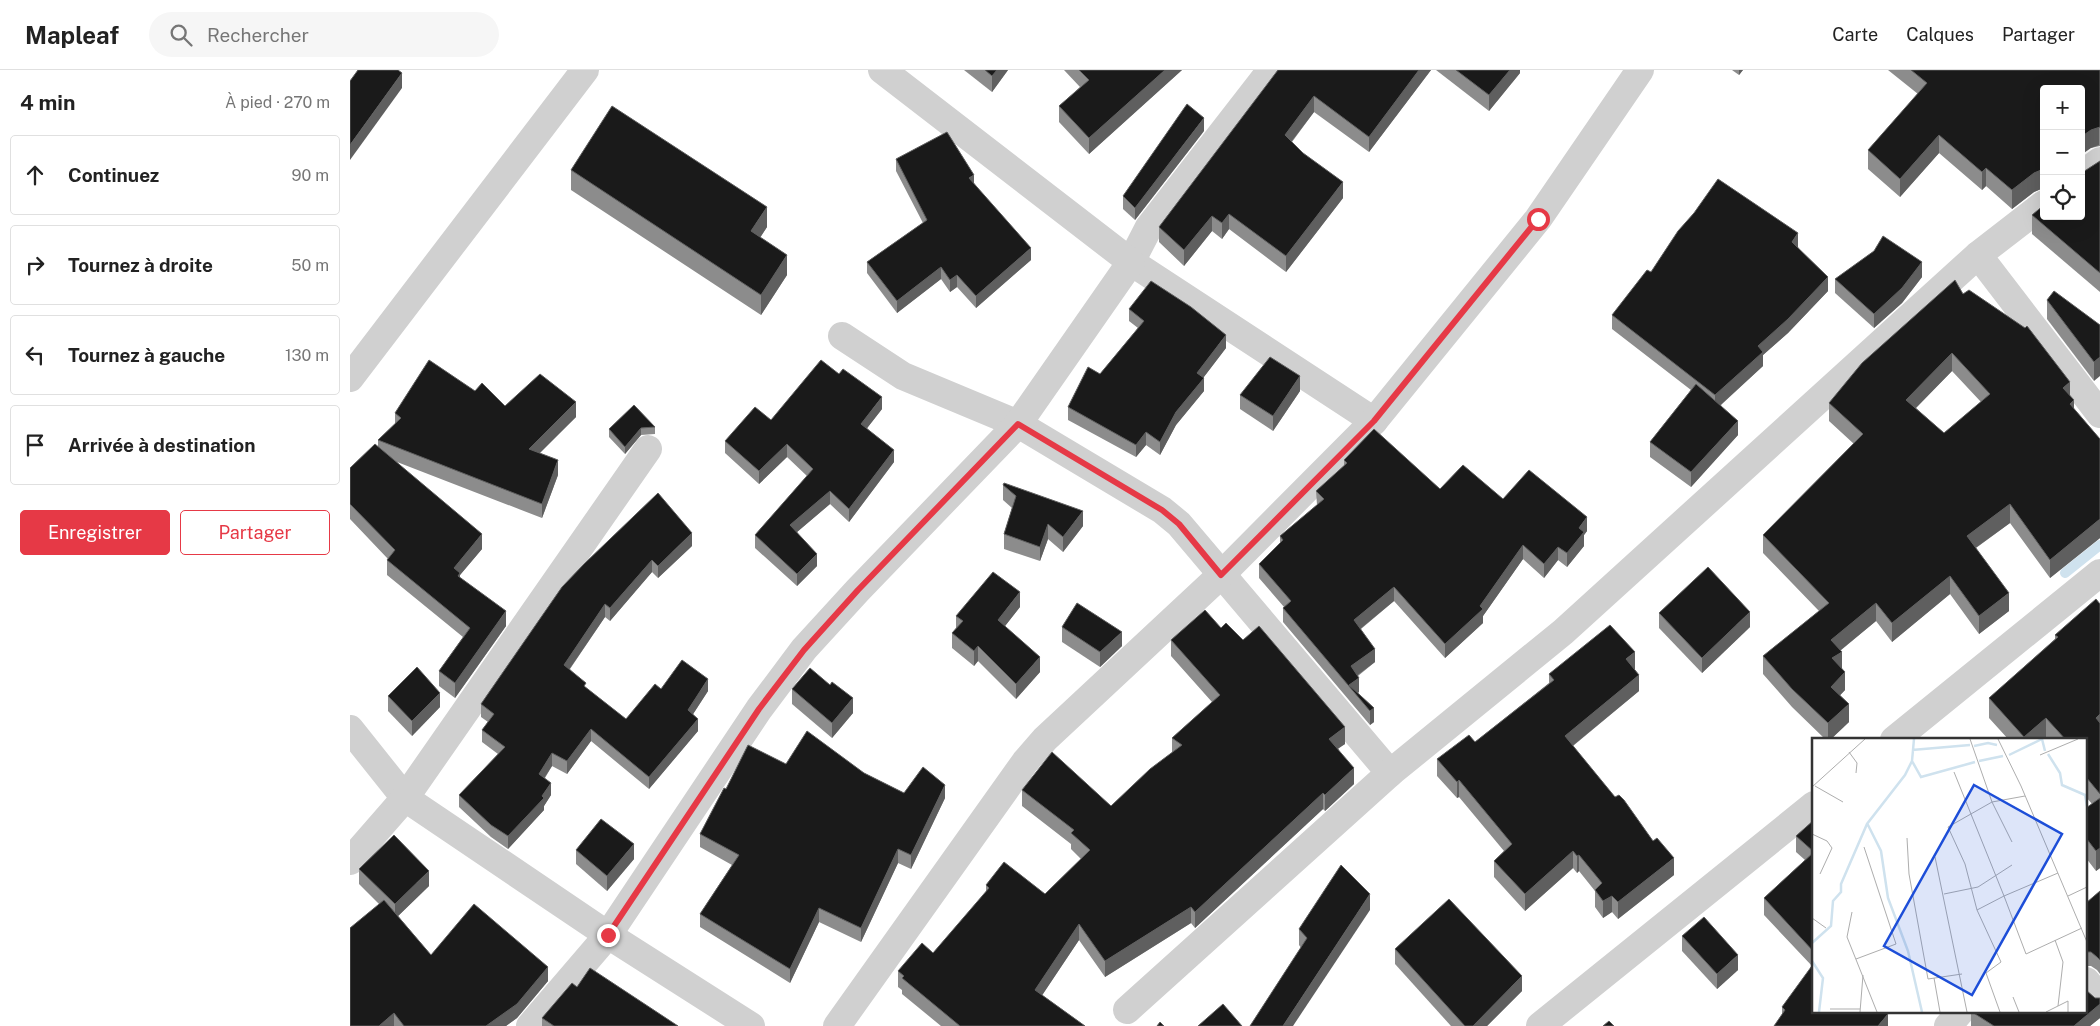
<!DOCTYPE html>
<html lang="fr">
<head>
<meta charset="utf-8">
<style>
	body { margin:0; font-family:"Public Sans",sans-serif; background:#f6f6f6; color:#222 }
	.controls { position:absolute; right:15px; top:15px; display:grid; overflow:hidden; border-radius:5px; box-shadow:0 5px 20px #0002 }
	.controls button { width:45px; height:45px; display:grid; place-items:center; padding:0; border:0; border-bottom:1px solid #e0e0e0; background:#fff; color:#222; font:25px sans-serif }
	.stop { position:absolute; width:15px; height:15px; margin:-11px; border:4px solid #e63946; border-radius:50%; background:#fff }
	.stop.end { background:#e63946; border-color:#fff; box-shadow:0 1px 5px #0008 }
	.list { margin:0; padding:0; list-style:none }
	h2 { display:flex; justify-content:space-between; align-items:center; height:65px; margin:0; padding:0 20px; font-size:21px }
	h2 small { font-size:16px; font-weight:400; color:#767676 }
	.list li { display:grid; grid-template-columns:32px 1fr auto; gap:15px; align-items:center; box-sizing:border-box; height:80px; margin:0 10px 10px; padding:0 10px; border:1px solid #e0e0e0; border-radius:5px }
	.list b { display:block; font-size:19px; white-space:nowrap }
	.list em { font-size:16px; font-style:normal; color:#767676 }
	.actions { display:flex; gap:10px; padding:15px 20px }
	.actions a { flex:1; padding:11px 0; border:1px solid #e63946; border-radius:5px; text-align:center; font-size:18px; color:#e63946 }
	.actions .main { background:#e63946; color:#fff }
	.icon { flex:none; width:28px; height:28px; fill:none; stroke:currentColor; stroke-width:2; stroke-linecap:round; stroke-linejoin:round }
	.map { position:relative; flex:none; width:1750px; height:956px; overflow:hidden }
	header { display:flex; align-items:center; gap:30px; box-sizing:border-box; height:70px; padding:0 25px; background:#fff; border-bottom:1px solid #e0e0e0 }
	header strong { font-size:24px }
	nav { display:flex; gap:28px; margin-inline-start:auto; font-size:18px }
	.search { width:350px; height:45px; background:#f6f6f6; display:flex; align-items:center; gap:12px; box-sizing:border-box; padding:0 18px; border-radius:28px; color:#767676; font-size:19px }
	main { display:flex }
	aside { flex:1; background:#fff }
	.map>svg:first-child { display:block }
	.lines { fill:none; stroke-linecap:round; stroke-linejoin:round }
	.stream { stroke:#cfe2ee; stroke-width:10 }
	.minor { stroke:#d0d0d0; stroke-width:28 }
	.wall { fill:#8c8c8c; fill-rule:evenodd }
	.shaded-wall { fill:#5f5f5f }
	.building { fill:#1a1a1a; stroke:#5f5f5f; fill-rule:evenodd }
	.route { stroke:#e63946; stroke-width:6 }
	.inset-river { fill:none; stroke:#cfe2ee; stroke-width:2.5 }
	.inset-road { fill:none; stroke:#adadad; stroke-width:1 }
	.view { fill:#1d4ed8; fill-opacity:0.15; stroke:#1d4ed8; stroke-width:2.5 }
	.inset-edge { fill:none; stroke:#333; stroke-width:2.5 }
</style>
</head>
<body>
<header>
<strong>Mapleaf</strong>
<div class="search"><svg class="icon" aria-label="search" viewBox="0 0 24 24"><circle cx="10" cy="10" r="6"/><path d="M15 15l6 6"/></svg>Rechercher</div>
<nav><a>Carte</a><a>Calques</a><a>Partager</a></nav>
</header>
<main>
<aside>
<h2>4 min<small>À pied · 270 m</small></h2>
<ul class="list">
<li><svg class="icon" aria-label="ahead" viewBox="0 0 24 24"><path d="M12 20V5M6 11l6-6 6 6"/></svg><div><b>Continuez</b></div><em>90 m</em></li>
<li><svg class="icon" aria-label="right" viewBox="0 0 24 24"><path d="M7 20v-9h11M14 6l5 5-5 5"/></svg><div><b>Tournez à droite</b></div><em>50 m</em></li>
<li><svg class="icon" aria-label="left" viewBox="0 0 24 24"><path d="M17 20v-9H6M10 6l-5 5 5 5"/></svg><div><b>Tournez à gauche</b></div><em>130 m</em></li>
<li><svg class="icon" aria-label="arrive" viewBox="0 0 24 24"><path d="M6 21V4h12l-3 4 3 4H6"/></svg><div><b>Arrivée à destination</b></div></li>
</ul>
<div class="actions"><a class="main">Enregistrer</a><a>Partager</a></div>
</aside>
<div class="map">
<svg width="1750" height="956" viewBox="0 0 1750 956">
	<rect width="100%" height="100%" fill="#fff"/>
	<g class="lines">
		<polyline class="stream" points="1715,503 1750,475"/>
		<g class="minor">
			<polyline points="921,0 799,157 781,192 1024,351"/>
			<polyline points="1731,105 1750,91"/>
			<polyline points="1628,185 1750,344"/>
			<polyline points="492,266 553,306 668,354 812,440 829,454 1040,703"/>
			<polyline points="0,308 235,0"/>
			<polyline points="0,659 55,728 258,865 401,956"/>
			<polyline points="1544,670 1750,503"/>
			<polyline points="0,791 55,728 298,379"/>
			<polyline points="1736,911 1750,927"/>
			<polyline points="777,940 1040,703 1213,562 1628,185 1694,134"/>
			<polyline points="180,956 258,865 409,639 454,579 508,520 668,354 781,192 532,0"/>
			<polyline points="487,956 675,692 695,669 871,505 1024,351 1188,149 1290,0"/>
			<polyline points="1190,956 1464,735"/>
			<polyline points="1598,956 1610,942"/>
		</g>
	</g>
	<g class="wall">
		<polygon points="614,0 658,0 642,22"/>
		<polygon points="714,0 832,0 739,84 709,52 709,36 730,17"/>
		<polygon points="928,0 1081,0 1019,82 964,42 942,72 993,128 936,202 879,159 872,169 862,161 834,196 809,172 809,157"/>
		<polygon points="1086,0 1170,0 1170,3 1139,41"/>
		<polygon points="1382,0 1393,0 1389,5"/>
		<polygon points="1538,0 1750,0 1750,76 1741,78 1694,19 1694,119 1691,119 1684,122 1662,139 1636,116 1632,120 1589,83 1550,127 1518,99 1518,80 1568,24"/>
		<polygon points="854,61 785,150 773,139 773,126"/>
		<polygon points="546,89 624,113 681,190 626,238 607,217 600,222 591,209 547,243 517,203 517,192 573,153 546,101"/>
		<polygon points="1750,91 1750,222 1682,164 1682,145 1733,102"/>
		<polygon points="221,100 417,157 410,168 437,205 411,245 221,120"/>
		<polygon points="1448,177 1478,221 1438,263 1413,285 1413,296 1371,335 1388,365 1341,417 1300,387 1300,372 1341,320 1262,259 1262,245 1301,202"/>
		<polygon points="1572,207 1552,233 1524,258 1485,223 1485,209"/>
		<path d="M1613 224 1720 325 1724 339 1750 369V468L1700 508 1660 453 1626 478 1659 541 1629 564 1600 524 1542 572 1526 551 1490 581 1492 598 1495 620 1490 625 1499 652 1480 670H1476L1442 637 1413 604V586L1469 541 1413 483V465L1504 374 1479 351V333ZM1602 301 1631 332 1594 363 1566 338Z"/>
		<polygon points="1697,230 1750,255 1744,311 1697,249"/>
		<polygon points="779,239 876,278 853,308 854,321 826,355 810,385 796,375 786,387 718,350 718,337 750,304 788,258 779,251"/>
		<polygon points="125,321 155,336 226,347 189,383 208,405 192,448 47,392 132,479 110,505 110,508 156,556 105,628 89,616 89,601 113,567 37,505 37,490 38,489 0,449 0,398 28,377 28,370 45,355 45,343"/>
		<polygon points="950,321 923,361 890,339 890,325"/>
		<polygon points="532,339 517,358 544,392 499,452 480,434 447,462 467,496 447,516 405,478 405,465 457,406 437,387 409,414 375,383 375,371"/>
		<polygon points="305,357 305,364 291,365 275,384 259,367 259,359"/>
		<polygon points="994,390 1090,419 1153,429 1237,461 1234,465 1234,476 1217,497 1208,490 1194,508 1173,489 1133,546 1133,553 1095,588 1044,531 1011,559 1025,592 1008,606 1009,622 1008,623 1024,638 1024,652 1020,655 933,552 933,538 934,537 909,508 909,494 930,473 930,466 967,435 966,421 994,396"/>
		<polygon points="653,415 733,456 713,482 698,469 690,491 654,479 654,464 662,438 653,430"/>
		<polygon points="342,476 308,508 302,502 260,551 255,547 220,599 236,618 276,649 311,619 358,621 343,644 348,661 299,719 241,671 217,704 202,696 195,708 201,725 194,736 194,740 158,779 141,767 109,737 109,725 148,684 132,672 132,660 138,652 131,647 131,634 212,517"/>
		<polygon points="1750,534 1750,798 1746,801 1736,788 1736,738 1742,734 1736,727 1736,670 1698,670 1696,668 1694,670 1659,670 1639,648 1639,628 1705,569 1705,565"/>
		<polygon points="670,537 655,556 690,602 666,629 628,591 624,596 602,578 602,563 606,558 606,546"/>
		<polygon points="1309,543 1400,557 1352,603 1309,558"/>
		<polygon points="712,557 772,576 750,597 712,572"/>
		<polygon points="871,558 893,570 995,674 988,678 1004,714 975,741 973,739 845,858 841,853 755,907 729,870 692,925 735,956 591,956 552,924 552,920 548,917 548,901 583,883 636,822 636,815 695,824 731,789 721,779 721,774 672,736 672,720 761,736 822,683 822,668 862,632 821,586 821,570"/>
		<polygon points="1285,599 1285,600 1289,621 1223,676 1324,805 1268,849 1262,842 1253,848 1245,837 1245,821 1229,801 1227,803 1223,798 1175,841 1144,807 1144,791 1154,781 1109,727 1107,728 1087,706 1087,689 1125,672 1199,613 1199,604"/>
		<polygon points="442,619 503,643 482,668 442,634"/>
		<polygon points="38,626 90,637 62,666 38,641"/>
		<polygon points="514,703 554,723 595,728 561,799 548,793 511,872 469,852 440,913 350,857 350,844 382,795 350,777 350,764 376,719"/>
		<polygon points="1464,750 1464,942 1538,956 1432,945 1432,937 1462,896 1414,845 1414,828 1455,790 1446,782 1446,766"/>
		<polygon points="226,780 284,789 257,821 226,794"/>
		<polygon points="9,799 79,816 48,846 81,885 198,911 167,948 156,956 0,956 29,834 9,814"/>
		<polygon points="1750,821 1750,904 1747,900 1741,896 1736,896 1736,833"/>
		<polygon points="1020,840 951,878 949,875 949,859"/>
		<polygon points="1332,866 1388,900 1367,919 1332,881"/>
		<polygon points="1045,879 1172,921 1137,956 1101,956 1045,894"/>
		<polygon points="227,917 328,956 192,956 192,948"/>
		<polygon points="1745,928 1750,928 1750,948 1740,956 1621,956 1621,942"/>
	</g>
	<g class="shaded-wall">
		<polygon points="647,0 658,0 642,22 642,6"/>
		<polygon points="815,0 832,0 739,84 739,68"/>
		<polygon points="1069,0 1081,0 1019,82 1019,67"/>
		<polygon points="1160,0 1170,0 1170,3 1139,41 1139,25"/>
		<polygon points="1389,0 1393,0 1389,5"/>
		<polygon points="52,3 52,18 0,90 0,75"/>
		<polygon points="964,26 964,42 935,80 935,65"/>
		<polygon points="854,48 854,61 785,150 785,138"/>
		<polygon points="1749,57 1749,75 1741,78 1731,85 1731,67 1741,60"/>
		<polygon points="1589,65 1589,83 1550,127 1550,109"/>
		<polygon points="1636,98 1636,116 1632,120 1632,102"/>
		<polygon points="1691,100 1691,119 1684,122 1662,139 1662,120 1684,103"/>
		<polygon points="624,105 624,117 619,108"/>
		<polygon points="993,112 993,128 936,202 936,186"/>
		<polygon points="417,137 417,157 401,181 401,161"/>
		<polygon points="879,144 879,159 872,169 872,153"/>
		<polygon points="862,146 862,161 834,196 834,180"/>
		<polygon points="1448,163 1448,178 1442,172"/>
		<polygon points="681,178 681,190 626,238 626,226"/>
		<polygon points="437,185 437,205 411,245 411,225"/>
		<polygon points="1572,192 1572,207 1552,233 1524,258 1524,244"/>
		<polygon points="591,197 591,209 547,243 547,231"/>
		<polygon points="607,205 607,217 600,222 600,210"/>
		<polygon points="1478,207 1478,221 1438,263 1413,285 1413,296 1365,340 1365,325 1408,276"/>
		<polygon points="876,265 876,278 847,316 847,303"/>
		<polygon points="1602,283 1602,301 1556,348 1556,330"/>
		<polygon points="1750,287 1750,306 1744,311 1744,292"/>
		<polygon points="950,306 950,321 923,361 923,346"/>
		<polygon points="854,308 854,321 826,355 810,385 810,372 826,342"/>
		<polygon points="1720,312 1720,331 1713,318"/>
		<polygon points="532,327 532,339 511,366 511,354"/>
		<polygon points="1724,330 1724,349 1720,334"/>
		<polygon points="226,332 226,347 179,394 179,379"/>
		<polygon points="1388,351 1388,365 1341,417 1341,402"/>
		<polygon points="291,358 291,365 275,384 275,377"/>
		<polygon points="796,362 796,375 786,387 786,375"/>
		<polygon points="437,374 437,387 409,414 409,401"/>
		<polygon points="544,380 544,392 499,452 499,439"/>
		<polygon points="208,390 208,405 192,448 192,434"/>
		<polygon points="480,421 480,434 440,468 440,455"/>
		<polygon points="1660,434 1660,453 1617,484 1617,466"/>
		<polygon points="733,441 733,456 713,482 713,467"/>
		<polygon points="1237,447 1237,461 1234,465 1234,476 1217,497 1217,483 1229,458"/>
		<polygon points="1750,449 1750,468 1700,508 1700,490"/>
		<polygon points="698,454 698,469 690,491 690,477"/>
		<polygon points="342,463 342,476 308,508 308,496"/>
		<polygon points="132,464 132,479 110,505 110,517 104,498"/>
		<polygon points="1173,475 1173,489 1133,546 1133,553 1095,588 1095,574 1130,536"/>
		<polygon points="1208,477 1208,490 1194,508 1194,494"/>
		<polygon points="467,484 467,496 447,516 447,504"/>
		<polygon points="302,490 302,502 260,551 260,538"/>
		<polygon points="1600,506 1600,524 1542,572 1542,553"/>
		<polygon points="1044,517 1044,531 1004,564 1004,550"/>
		<polygon points="670,522 670,537 648,565 648,550"/>
		<polygon points="1659,523 1659,541 1629,564 1629,546"/>
		<polygon points="1526,533 1526,551 1481,588 1481,570"/>
		<polygon points="255,534 255,547 214,607 214,595"/>
		<polygon points="156,541 156,556 105,628 105,613"/>
		<polygon points="1400,542 1400,557 1352,603 1352,588"/>
		<polygon points="772,562 772,576 750,597 750,582"/>
		<polygon points="628,576 628,591 624,596 624,581"/>
		<polygon points="1025,579 1025,592 1001,610 1001,596"/>
		<polygon points="1285,582 1285,599 1276,606 1276,589"/>
		<polygon points="1492,582 1492,601 1482,588"/>
		<polygon points="690,587 690,602 666,629 666,614"/>
		<polygon points="1495,602 1495,620 1481,635 1481,617"/>
		<polygon points="1289,605 1289,621 1215,682 1215,666"/>
		<polygon points="1009,608 1009,622 1006,624 999,615"/>
		<polygon points="358,609 358,621 338,652 338,640"/>
		<polygon points="90,623 90,637 62,666 62,651"/>
		<polygon points="503,628 503,643 482,668 482,653"/>
		<polygon points="1499,634 1499,652 1480,670 1478,670 1478,653"/>
		<polygon points="1024,638 1024,652 1020,655 1020,641"/>
		<polygon points="1750,644 1750,664 1746,648"/>
		<polygon points="1696,648 1696,668 1694,670 1674,670 1674,667"/>
		<polygon points="348,649 348,661 299,719 299,707"/>
		<polygon points="995,657 995,674 979,685 979,669"/>
		<polygon points="241,659 241,671 217,704 217,691"/>
		<polygon points="202,683 202,696 189,716 189,704"/>
		<polygon points="1004,698 1004,714 975,741 975,725"/>
		<polygon points="1109,710 1109,727 1107,728 1107,712"/>
		<polygon points="201,713 201,725 194,736 194,740 158,779 158,766 192,726"/>
		<polygon points="595,715 595,728 561,799 561,785"/>
		<polygon points="973,723 973,739 845,858 845,842"/>
		<polygon points="284,774 284,789 257,821 257,806"/>
		<polygon points="1750,778 1750,798 1746,801 1746,781"/>
		<polygon points="548,779 548,793 511,872 511,858"/>
		<polygon points="1223,781 1223,798 1175,841 1175,824"/>
		<polygon points="1229,785 1229,801 1227,803 1227,786"/>
		<polygon points="1324,788 1324,805 1268,849 1268,832"/>
		<polygon points="79,801 79,816 45,849 45,834"/>
		<polygon points="1020,824 1020,840 943,956 933,956"/>
		<polygon points="1262,826 1262,842 1253,848 1253,831"/>
		<polygon points="841,837 841,853 755,907 755,891"/>
		<polygon points="469,838 469,852 440,913 440,899"/>
		<polygon points="729,854 729,870 685,936 685,920"/>
		<polygon points="1388,885 1388,900 1367,919 1367,904"/>
		<polygon points="198,897 198,911 167,948 156,956 136,956"/>
		<polygon points="1172,906 1172,921 1137,956 1123,956"/>
		<polygon points="1750,934 1750,948 1740,956 1724,956"/>
		<polygon points="44,943 44,956 29,956"/>
		<polygon points="1538,944 1538,956 1528,956"/>
	</g>
	<g class="building">
		<polygon points="8,0 48,0 52,3 0,75 0,11"/>
		<polygon points="635,0 647,0 642,6"/>
		<polygon points="729,0 815,0 739,68 709,36 739,10"/>
		<polygon points="928,0 1069,0 1019,67 964,26 935,65 953,83 993,112 936,186 879,144 872,153 862,146 834,180 809,157"/>
		<polygon points="1106,0 1160,0 1139,25"/>
		<polygon points="1561,0 1750,0 1750,57 1741,60 1731,67 1731,19 1694,19 1694,101 1691,100 1684,103 1662,120 1636,98 1632,102 1589,65 1550,109 1518,80 1577,13"/>
		<polygon points="837,34 854,48 785,138 773,126"/>
		<polygon points="262,36 417,137 401,161 437,185 411,225 221,100"/>
		<polygon points="597,62 624,105 619,108 681,178 626,226 607,205 600,210 591,197 547,231 517,192 577,150 546,89"/>
		<polygon points="1750,91 1750,203 1682,145 1694,135 1694,146 1731,146 1731,102 1733,102"/>
		<polygon points="1368,109 1448,163 1442,172 1478,207 1438,249 1408,276 1413,282 1365,325 1262,245 1297,200 1301,202 1328,161 1344,143"/>
		<polygon points="1533,166 1572,192 1552,218 1524,244 1485,209 1524,181"/>
		<path d="M1605 210 1613 224 1619 220 1675 258 1677 256 1720 312 1713 318 1724 330 1720 334 1750 369V449L1700 490 1660 434 1617 466 1659 523 1629 546 1600 506 1542 553 1526 533 1481 570 1492 582 1482 588 1495 602 1481 617 1499 634 1478 653 1442 619 1413 586 1479 533 1413 465 1513 364 1479 333 1512 293ZM1602 283 1640 324 1594 363 1556 330Z"/>
		<polygon points="801,211 841,237 876,265 847,303 854,308 826,342 810,372 796,362 786,375 718,337 738,297 750,304 794,251 779,239"/>
		<polygon points="1704,221 1750,255 1750,287 1744,292 1697,230"/>
		<polygon points="920,287 950,306 923,346 890,325"/>
		<polygon points="79,290 125,321 132,313 155,336 190,304 226,332 179,379 208,390 192,434 28,370 51,348 45,343"/>
		<polygon points="471,290 489,304 493,299 532,327 511,354 544,380 499,439 480,421 440,455 467,484 447,504 405,465 463,399 437,374 409,401 375,371 405,337 421,350"/>
		<polygon points="1346,314 1388,351 1341,402 1300,372"/>
		<polygon points="284,335 305,357 291,358 275,377 259,359"/>
		<polygon points="1024,359 1090,419 1113,395 1153,429 1179,400 1237,447 1229,458 1234,462 1217,483 1208,477 1194,494 1173,475 1130,536 1133,539 1095,574 1044,517 1004,550 1025,579 1001,596 1009,608 999,615 1024,638 1020,641 933,538 941,531 909,494 933,470 930,466 974,429 966,421 997,393 994,390"/>
		<polygon points="25,374 132,464 104,498 110,503 108,506 156,541 105,613 89,601 120,558 37,490 45,480 0,434 0,398"/>
		<polygon points="654,413 733,441 713,467 698,454 690,477 654,464 666,426 653,415"/>
		<polygon points="308,423 342,463 308,496 302,490 260,538 255,534 214,595 236,613 234,616 276,649 305,614 311,619 332,590 358,609 338,640 348,649 299,707 241,659 217,691 202,683 189,704 201,713 192,726 194,728 158,766 141,755 109,725 155,677 132,660 144,644 131,634 212,517 234,494"/>
		<polygon points="1358,497 1400,542 1352,588 1309,543"/>
		<polygon points="643,502 670,522 648,550 690,587 666,614 628,576 624,581 602,563 613,551 606,546"/>
		<polygon points="1746,529 1750,534 1750,644 1746,648 1750,653 1750,724 1736,707 1736,696 1738,694 1736,692 1736,670 1716,670 1696,648 1674,667 1639,628 1708,567 1705,565"/>
		<polygon points="727,533 772,562 750,582 712,557"/>
		<polygon points="855,540 871,558 876,553 893,570 909,556 995,657 979,669 1004,698 975,725 973,723 845,842 841,837 755,891 729,854 685,920 735,956 610,956 552,908 554,906 548,901 572,873 583,883 639,818 636,815 654,792 695,824 740,780 721,763 724,760 672,720 702,682 761,736 800,699 832,675 822,668 870,625 821,570"/>
		<polygon points="1260,555 1285,582 1276,589 1289,605 1215,666 1265,727 1269,725 1274,730 1303,771 1307,768 1324,788 1268,832 1262,826 1253,831 1245,820 1252,813 1229,785 1227,786 1223,781 1175,824 1144,791 1162,774 1109,710 1107,712 1087,689 1119,665 1125,672 1204,610 1199,604"/>
		<polygon points="67,597 90,623 62,651 38,626"/>
		<polygon points="460,598 480,615 482,612 503,628 482,653 442,619"/>
		<polygon points="457,661 514,703 554,723 573,697 595,715 561,785 548,779 511,858 469,838 440,899 350,844 389,785 350,764 374,718 376,719 398,675 436,694"/>
		<polygon points="1750,728 1750,778 1746,781 1736,768 1736,738"/>
		<polygon points="251,749 284,774 257,806 226,780"/>
		<polygon points="1464,750 1464,882 1414,828 1464,782 1446,766"/>
		<polygon points="44,765 79,801 45,834 9,799"/>
		<polygon points="991,795 1020,824 933,956 900,956 957,868 949,859"/>
		<polygon points="1750,821 1750,890 1747,887 1741,882 1736,882 1736,833"/>
		<polygon points="1099,829 1172,906 1123,956 1115,956 1045,879"/>
		<polygon points="34,830 81,885 124,834 198,897 167,934 136,956 54,956 44,943 29,956 0,956 0,858"/>
		<polygon points="1354,847 1388,885 1367,904 1332,866"/>
		<polygon points="1464,893 1464,942 1536,942 1538,944 1528,956 1424,956 1435,940 1432,937"/>
		<polygon points="240,898 328,956 204,956 192,948 222,913 227,917"/>
		<polygon points="1736,920 1745,928 1750,928 1750,934 1724,956 1644,956 1622,942 1736,942"/>
		<polygon points="873,934 892,956 848,956"/>
		<polygon points="1259,951 1264,956 1253,956"/>
		<polygon points="810,952 814,956 807,956"/>
	</g>
	<g class="lines">
		<polyline class="route" points="258,865 409,639 454,580 508,520 668,354 812,440 829,454 871,505 1024,351 1188,149"/>
	</g>
	<g transform="translate(1462 668)">
		<rect width="275" height="275" fill="#fff"/>
		<path class="inset-river" d="M162 8 176 5 185 7M100 12 158 7M236 16 248 35 250 47 273 57 275 68M197 17 230 1 233 13M100 23 109 39 163 24M167 23 191 18M55 85 69 113 76 160 96 213 110 274M0 205 19 188 21 163 29 154V146L55 86 93 37 100 23 102 1M0 223 11 240 7 274"/>
		<path class="inset-road" d="M158 1 180 64 200 104M186 1 209 48 275 204M37 14 45 25 44 35M228 17 266 1M142 34 192 158 246 135M3 48 31 64M0 49 53 1M0 96 15 103 20 110 8 136M95 100 97 136 116 241 150 236M123 119 155 274M132 156 166 149 200 127M256 158 275 149M165 172 192 158 214 216 270 190M40 174 35 199 65 274M0 180 14 190M243 202 251 224 246 268M44 221 84 206 52 109M122 240 128 274M201 259 207 274M18 271H48M48 274 51 237M188 274 174 235 189 224 165 172 153 126 136 89 180 64 213 58M234 274 256 263V274"/>
		<path class="view" d="M162 47 250 96 160 257 72 208Z"/>
		<rect width="275" height="275" class="inset-edge"/>
	</g>
</svg>
<div class="controls">
<button>+</button>
<button>−</button>
<button><svg class="icon" aria-label="locate" viewBox="0 0 24 24"><circle cx="12" cy="12" r="6"/><path d="M12 2v4M12 18v4M2 12h4M18 12h4"/></svg></button>
</div>
<div class="stop" style="left:1188px;top:149px"></div>
<div class="stop end" style="left:258px;top:865px"></div>
</div>
</main>
</body>
</html>
